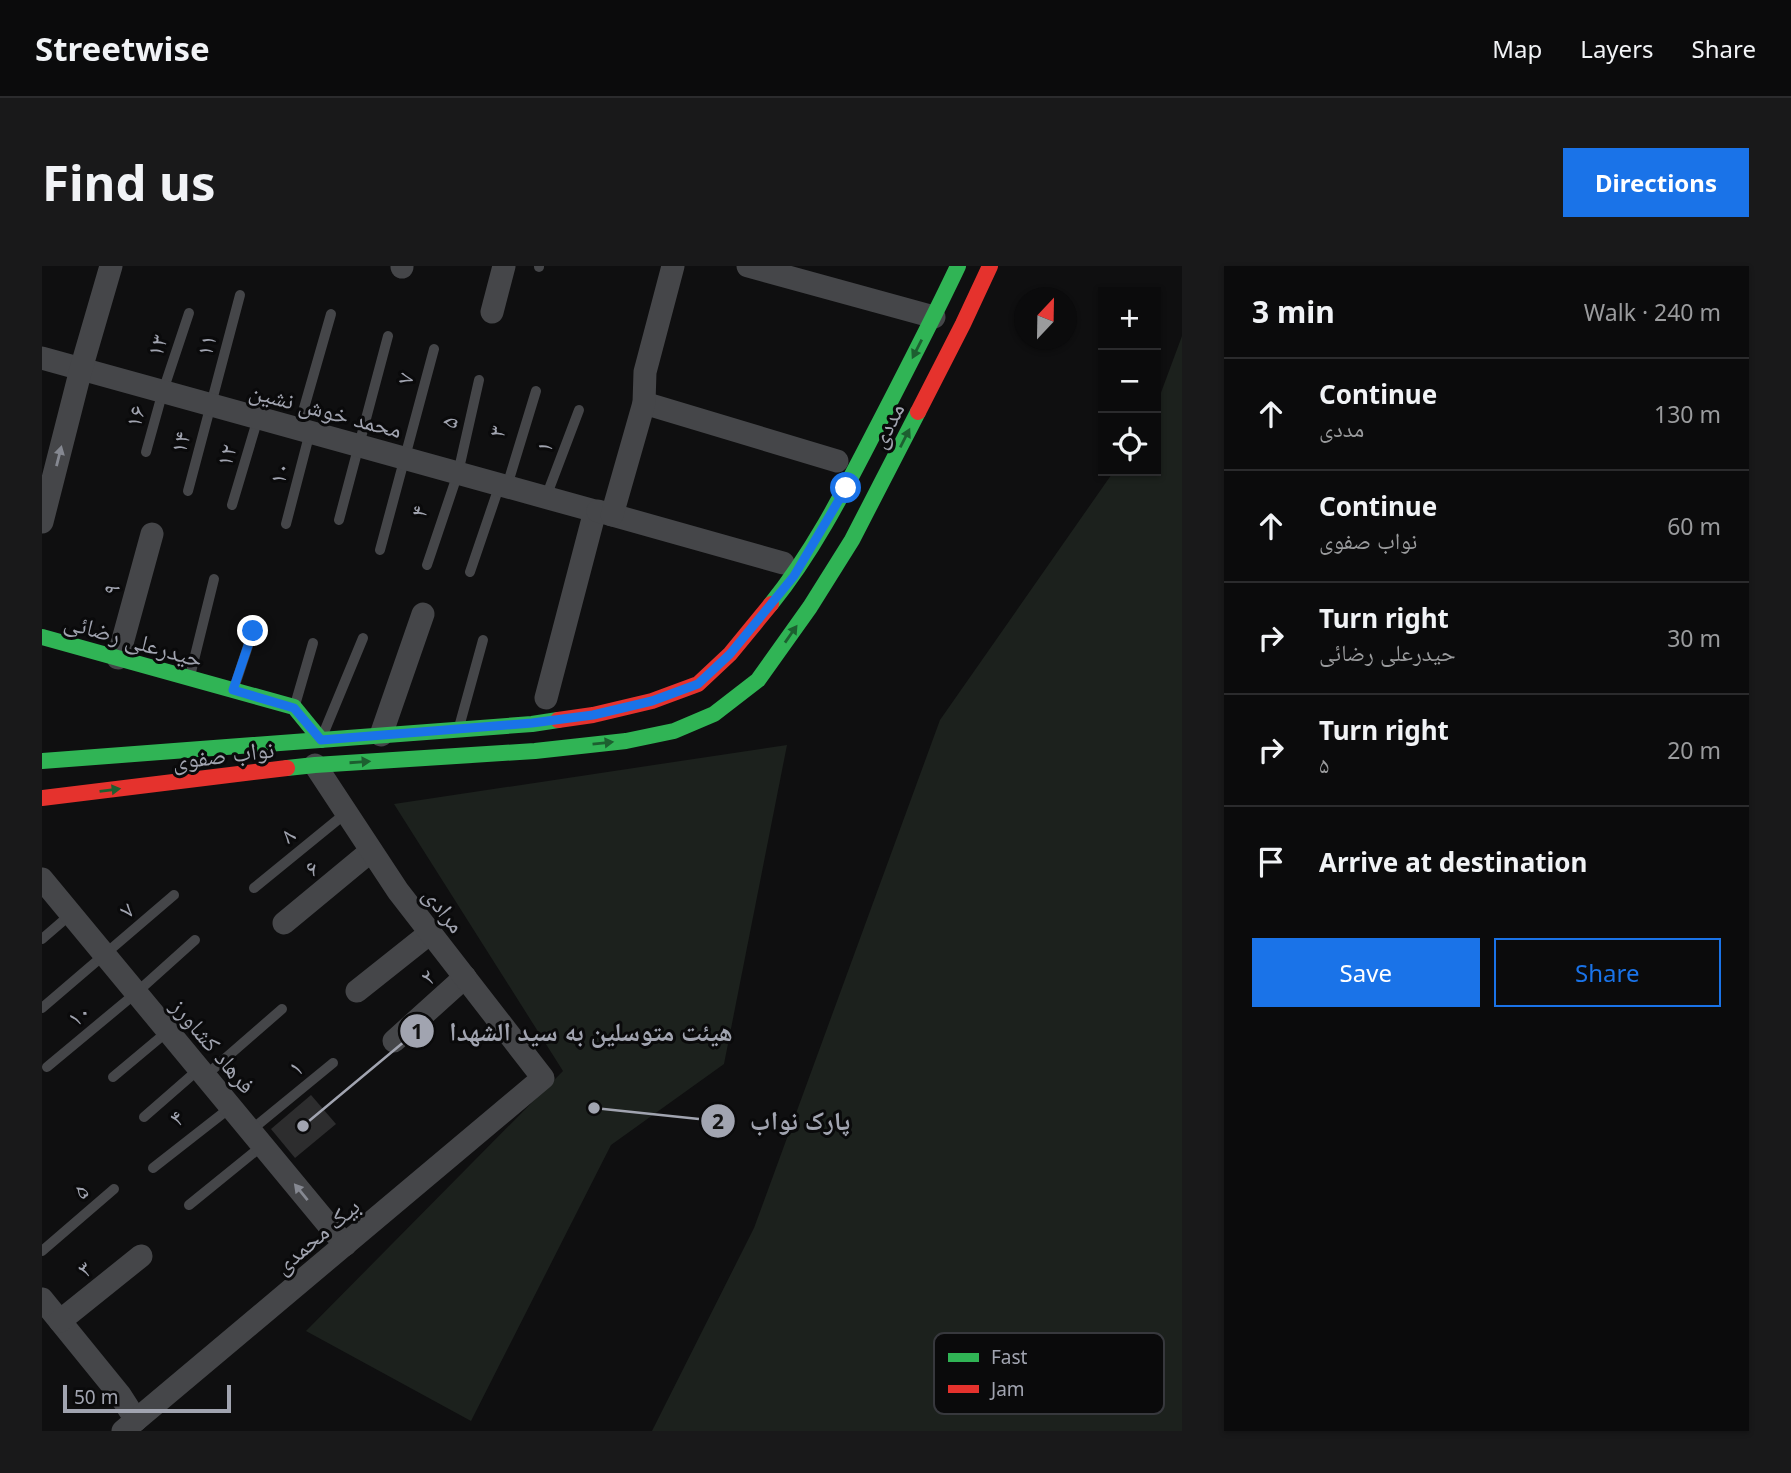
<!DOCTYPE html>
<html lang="en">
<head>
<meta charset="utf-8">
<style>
	body { margin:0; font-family:"Noto Sans","Noto Naskh Arabic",sans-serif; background:#19191a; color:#f1f3f6 }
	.controls { position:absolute; right:21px; top:21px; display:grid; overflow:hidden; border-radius:0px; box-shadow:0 2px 5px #0004 }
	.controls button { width:63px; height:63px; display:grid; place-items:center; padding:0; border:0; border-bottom:2px solid #2b2b2d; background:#0b0b0c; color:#f1f3f6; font:35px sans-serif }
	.compass { position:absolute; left:972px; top:21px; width:63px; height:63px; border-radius:50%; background:#0b0b0c; box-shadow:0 2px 5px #0004; rotate:22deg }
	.scale { position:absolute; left:21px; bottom:18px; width:168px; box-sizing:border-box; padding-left:7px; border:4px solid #a1a4b0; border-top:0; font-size:19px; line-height:24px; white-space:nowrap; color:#a1a4b0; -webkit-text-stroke:5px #0a0a0b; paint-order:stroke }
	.stop { position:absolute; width:21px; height:21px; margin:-16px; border:5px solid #1a73e8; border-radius:50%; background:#fff }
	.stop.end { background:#1a73e8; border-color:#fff; box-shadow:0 2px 7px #0008 }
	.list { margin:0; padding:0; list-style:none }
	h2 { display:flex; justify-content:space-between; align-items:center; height:91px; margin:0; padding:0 28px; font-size:30px }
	h2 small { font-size:23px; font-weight:400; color:#9a9b9d }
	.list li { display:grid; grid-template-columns:46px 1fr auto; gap:21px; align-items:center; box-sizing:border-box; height:112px; padding:0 28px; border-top:2px solid #2b2b2d }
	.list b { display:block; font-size:26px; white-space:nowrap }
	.list p { margin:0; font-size:23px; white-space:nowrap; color:#9a9b9d }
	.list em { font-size:23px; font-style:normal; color:#9a9b9d }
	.actions { display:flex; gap:14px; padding:21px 28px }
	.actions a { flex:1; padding:16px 0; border:2px solid #1a73e8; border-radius:0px; text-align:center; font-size:24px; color:#1a73e8 }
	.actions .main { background:#1a73e8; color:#fff }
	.icon { flex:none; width:38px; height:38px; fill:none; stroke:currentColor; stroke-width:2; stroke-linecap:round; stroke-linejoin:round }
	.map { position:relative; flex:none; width:1140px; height:1165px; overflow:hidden; border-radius:0px }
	header { display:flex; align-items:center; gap:42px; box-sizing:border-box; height:98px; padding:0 35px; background:#0b0b0c; border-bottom:2px solid #2b2b2d }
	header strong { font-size:33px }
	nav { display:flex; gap:38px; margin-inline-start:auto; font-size:24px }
	.intro { display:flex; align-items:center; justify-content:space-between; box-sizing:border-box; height:168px; padding:0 42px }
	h1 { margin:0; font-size:49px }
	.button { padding:18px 32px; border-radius:0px; background:#1a73e8; color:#fff; font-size:24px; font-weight:700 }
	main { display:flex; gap:42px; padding:0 42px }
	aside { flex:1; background:#0b0b0c; border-radius:0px; box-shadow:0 2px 5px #0004 }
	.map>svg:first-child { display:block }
	.green { fill:#1c211d }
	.building { fill:#2d2d2e }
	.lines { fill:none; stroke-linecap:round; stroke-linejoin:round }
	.lane { stroke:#454649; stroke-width:10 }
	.street { stroke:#454649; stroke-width:23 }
	.fast { stroke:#30b455; stroke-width:16 }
	.jam { stroke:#e5322d; stroke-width:16 }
	.oneway { fill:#1d5f30 }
	.oneway2 { fill:#858891 }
	.route { stroke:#1a73e8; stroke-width:9 }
	.labels { text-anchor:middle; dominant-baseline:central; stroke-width:6; stroke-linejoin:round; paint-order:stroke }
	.street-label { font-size:24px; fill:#a1a4b0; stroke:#0a0a0b }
	.key { fill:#0a0a0b; stroke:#37383d; stroke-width:2 }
	.key-label { font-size:19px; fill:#a1a4b0 }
	.leader { fill:none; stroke:#a1a4b0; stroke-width:2.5 }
	.callout-dot { fill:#a1a4b0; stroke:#0a0a0b; stroke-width:2.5 }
	.mark-label { font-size:21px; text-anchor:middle; font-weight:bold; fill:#111 }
	.callout-label { font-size:26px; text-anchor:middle; font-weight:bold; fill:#a1a4b0; stroke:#0a0a0b; stroke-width:6; stroke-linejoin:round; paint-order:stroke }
</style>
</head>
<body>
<header>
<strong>Streetwise</strong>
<nav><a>Map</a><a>Layers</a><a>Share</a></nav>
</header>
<div class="intro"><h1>Find us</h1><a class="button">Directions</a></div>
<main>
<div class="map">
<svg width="1140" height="1165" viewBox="0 0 1140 1165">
	<rect width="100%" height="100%" fill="#0f0f10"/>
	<g class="green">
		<polygon points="1140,70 1140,1165 610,1165 712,962 898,454 1072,205 1114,205 1114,140"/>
		<polygon points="745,479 682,798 569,879 429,1155 264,1065 521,805 352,538"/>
	</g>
	<polygon class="building" points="269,829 294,858 253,892 229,863"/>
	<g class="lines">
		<g class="lane">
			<polyline points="497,1 497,0"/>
			<polyline points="256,163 289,48"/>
			<polyline points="104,186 121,125 147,47"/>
			<polyline points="465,220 494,125"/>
			<polyline points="146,225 198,29"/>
			<polyline points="504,231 537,144"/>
			<polyline points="190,239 216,152"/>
			<polyline points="297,254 346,70"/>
			<polyline points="244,258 268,166"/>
			<polyline points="338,284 392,83"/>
			<polyline points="385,299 416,207 437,114"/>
			<polyline points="428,306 458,218"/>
			<polyline points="148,410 172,313"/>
			<polyline points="192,422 211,365"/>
			<polyline points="253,439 271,377"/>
			<polyline points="417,461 441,374"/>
			<polyline points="280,471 321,372"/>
			<polyline points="212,622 304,547"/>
			<polyline points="0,673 29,648"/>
			<polyline points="0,742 132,629"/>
			<polyline points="5,801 94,727 153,674"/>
			<polyline points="163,810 240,743"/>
			<polyline points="71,811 126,765"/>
			<polyline points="102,851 157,803"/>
			<polyline points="208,865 291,797"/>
			<polyline points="111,902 189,841"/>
			<polyline points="147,939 221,879"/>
			<polyline points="0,985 72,923"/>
		</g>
		<g class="street">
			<polyline points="706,0 892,51"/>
			<polyline points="360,1 360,0"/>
			<polyline points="450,46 462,0"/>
			<polyline points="0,92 553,245 504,432"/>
			<polyline points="602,137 795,195"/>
			<polyline points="556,245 741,297"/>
			<polyline points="570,249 602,137 603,106 631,0"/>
			<polyline points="0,256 39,103 69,0"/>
			<polyline points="76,392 110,268"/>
			<polyline points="339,469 381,348"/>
			<polyline points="0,613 303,979"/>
			<polyline points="242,657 329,585"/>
			<polyline points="315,725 388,667"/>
			<polyline points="352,775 423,711"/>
			<polyline points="0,1033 78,1129 94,1154"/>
			<polyline points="18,1055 99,990"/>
			<polyline points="81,1165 501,812 356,625 273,499"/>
		</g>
		<g class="fast">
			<path d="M729 338C772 285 803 223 834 163 862 109 890 55 916 0"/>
			<polyline points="0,371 252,441 279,474"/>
			<polyline points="0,495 490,458 516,454"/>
			<polyline points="245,502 273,499 493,485 584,475 632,465 672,448 716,414 768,341 810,274 876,146"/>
		</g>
		<g class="jam">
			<polyline points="876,146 921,58 948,0"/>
			<polyline points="516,454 551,449 610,435 656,418 688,388 729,338"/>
			<polyline points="0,532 245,502"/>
		</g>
	</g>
	<defs><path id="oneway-solid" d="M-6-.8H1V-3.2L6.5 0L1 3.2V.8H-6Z" transform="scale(1.75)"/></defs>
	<g class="oneway">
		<use href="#oneway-solid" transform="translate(875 83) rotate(117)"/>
		<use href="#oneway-solid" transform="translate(863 172) rotate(-63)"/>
		<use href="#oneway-solid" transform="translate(749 368) rotate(-55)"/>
		<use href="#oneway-solid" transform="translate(561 477) rotate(-6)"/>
		<use href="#oneway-solid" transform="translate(318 496) rotate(-4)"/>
		<use href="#oneway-solid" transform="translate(68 524) rotate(-7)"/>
	</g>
	<g class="oneway2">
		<use href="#oneway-solid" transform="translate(17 190) rotate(-76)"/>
		<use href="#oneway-solid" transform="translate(259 926) rotate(-129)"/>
	</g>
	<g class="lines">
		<polyline class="route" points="211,365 191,424 252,442 279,474 490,457 551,449 610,435 656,418 688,388 752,310 804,222"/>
	</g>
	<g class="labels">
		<g class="street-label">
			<text transform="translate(114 79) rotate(-72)">۱۳</text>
			<text transform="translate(163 79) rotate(-75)">۱۱</text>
			<text transform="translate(362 112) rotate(-75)">۷</text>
			<text transform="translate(284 143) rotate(15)">محمد خوش نشین</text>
			<text transform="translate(92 150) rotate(-74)">۱۶</text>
			<text transform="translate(406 156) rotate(-77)">۵</text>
			<text transform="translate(844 159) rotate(-63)">مددی</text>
			<text transform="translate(454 165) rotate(-73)">۳</text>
			<text transform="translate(137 176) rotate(-75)">۱۴</text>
			<text transform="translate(501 180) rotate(-69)">۱</text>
			<text transform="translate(183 189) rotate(-74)">۱۲</text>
			<text transform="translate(236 207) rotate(-75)">۱۰</text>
			<text transform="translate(376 245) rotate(-72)">۴</text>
			<text transform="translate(68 323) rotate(-75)">۹</text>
			<text transform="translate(92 373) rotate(16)">حیدرعلی رضائی</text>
			<text transform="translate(181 488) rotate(-7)">نواب صفوی</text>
			<text transform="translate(245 568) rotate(-39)">۸</text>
			<text transform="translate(269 601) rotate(-40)">۶</text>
			<text transform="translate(84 643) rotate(-40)">۷</text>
			<text transform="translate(403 643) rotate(52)">مرادی</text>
			<text transform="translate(385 710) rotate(-42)">۲</text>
			<text transform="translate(36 748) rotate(-40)">۱۰</text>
			<text transform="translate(172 779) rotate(50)">فرهاد کشاورز</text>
			<text transform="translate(253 801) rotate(-39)">۱</text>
			<text transform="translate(134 851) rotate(-38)">۴</text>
			<text transform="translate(38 924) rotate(-41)">۵</text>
			<text transform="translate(274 969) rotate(-40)">بیک محمدی</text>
			<text transform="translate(42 1002) rotate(-39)">۳</text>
		</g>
	</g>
	<rect x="892" y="1067" width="230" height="81" rx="10" class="key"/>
	<rect x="906" y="1087" width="31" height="9" fill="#30b455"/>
	<rect x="906" y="1119" width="31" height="8" fill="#e5322d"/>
	<g class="key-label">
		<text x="949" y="1098">Fast</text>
		<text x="949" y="1130">Jam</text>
	</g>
	<path class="leader" d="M261 860L375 765M552 842L676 855"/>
	<g class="callout-dot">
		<circle cx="261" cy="860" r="7"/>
		<circle cx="552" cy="842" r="7"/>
		<circle cx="375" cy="765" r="18"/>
		<circle cx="676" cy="855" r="18"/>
	</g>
	<g class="mark-label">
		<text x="375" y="773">1</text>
		<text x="676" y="863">2</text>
	</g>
	<g class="callout-label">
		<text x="549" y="775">هیئت متوسلین به سید الشهدا</text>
		<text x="758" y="864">پارک نواب</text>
	</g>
</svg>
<div class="controls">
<button>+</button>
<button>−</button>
<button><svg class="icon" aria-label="locate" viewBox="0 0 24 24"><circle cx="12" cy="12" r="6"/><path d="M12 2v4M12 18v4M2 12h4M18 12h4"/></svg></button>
</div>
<svg class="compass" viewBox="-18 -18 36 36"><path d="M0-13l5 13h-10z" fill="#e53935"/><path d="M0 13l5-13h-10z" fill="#9a9b9d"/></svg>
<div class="scale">50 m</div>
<div class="stop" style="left:804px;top:222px"></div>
<div class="stop end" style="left:211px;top:365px"></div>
</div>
<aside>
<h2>3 min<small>Walk · 240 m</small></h2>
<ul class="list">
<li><svg class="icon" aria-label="ahead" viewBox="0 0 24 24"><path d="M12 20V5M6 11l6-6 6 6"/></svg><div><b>Continue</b><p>مددی</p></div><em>130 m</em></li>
<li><svg class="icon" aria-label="ahead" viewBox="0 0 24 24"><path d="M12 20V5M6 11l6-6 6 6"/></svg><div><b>Continue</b><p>نواب صفوی</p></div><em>60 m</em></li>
<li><svg class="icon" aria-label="right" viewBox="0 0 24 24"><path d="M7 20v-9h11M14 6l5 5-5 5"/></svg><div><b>Turn right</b><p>حیدرعلی رضائی</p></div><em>30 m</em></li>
<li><svg class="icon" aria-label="right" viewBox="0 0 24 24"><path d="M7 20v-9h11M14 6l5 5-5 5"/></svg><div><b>Turn right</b><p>۵</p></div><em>20 m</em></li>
<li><svg class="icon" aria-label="arrive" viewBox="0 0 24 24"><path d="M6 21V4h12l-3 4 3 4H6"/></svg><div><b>Arrive at destination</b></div></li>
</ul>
<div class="actions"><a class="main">Save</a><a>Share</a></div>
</aside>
</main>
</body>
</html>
